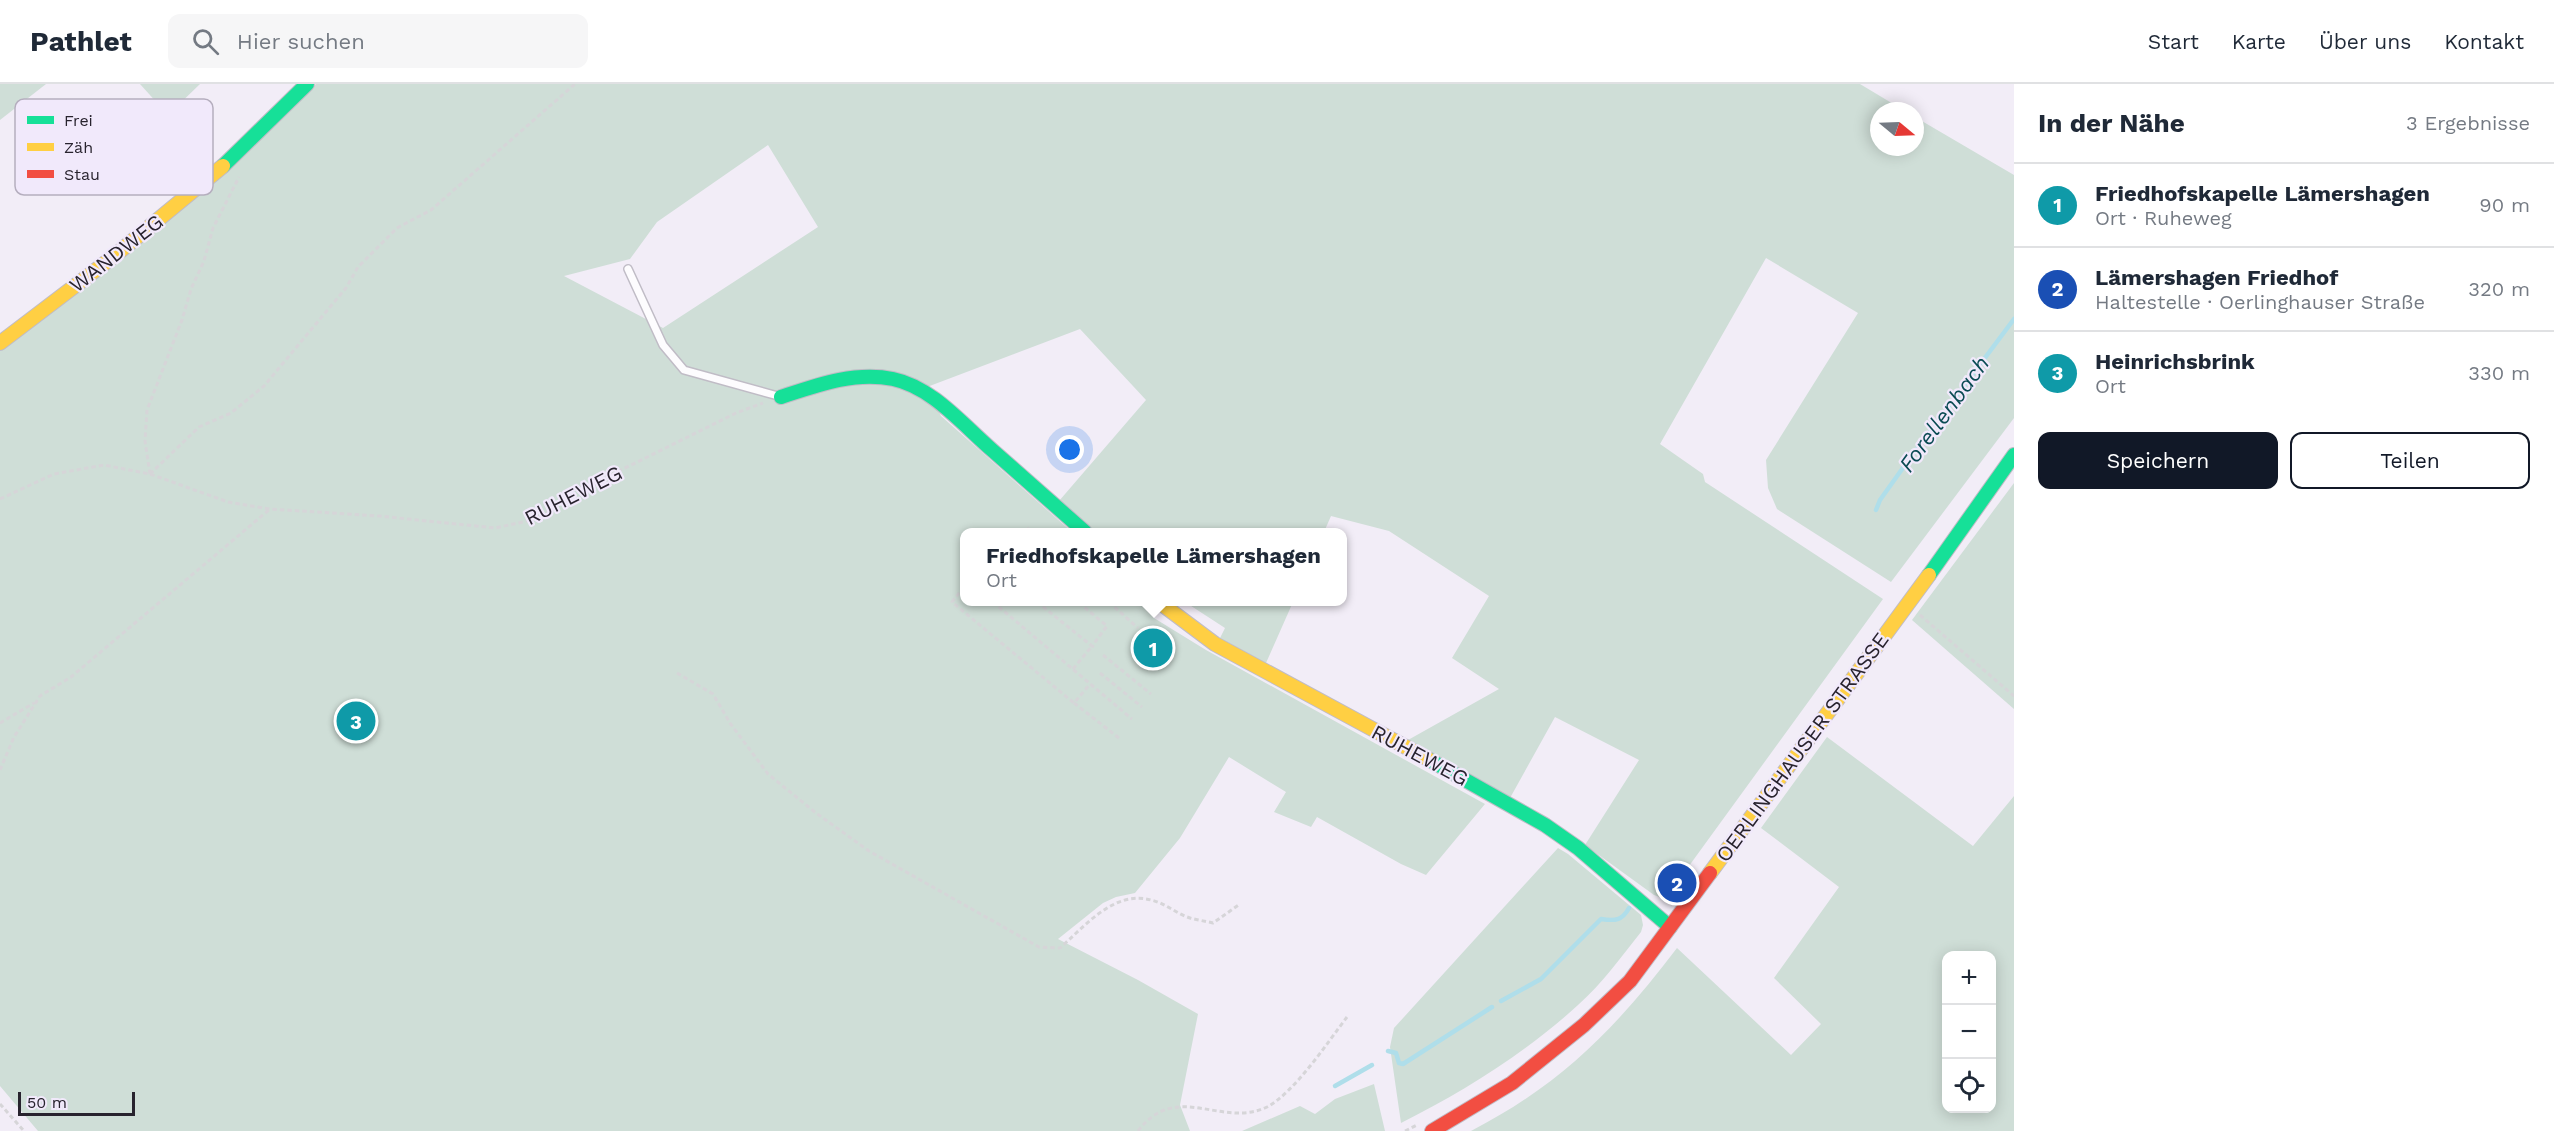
<!DOCTYPE html>
<html lang="de">
<head>
<meta charset="utf-8">
<style>
	body { margin:0; font-family:"Work Sans",sans-serif; background:#f6f6f7; color:#1f2937 }
	.controls { position:absolute; right:18px; bottom:18px; display:grid; overflow:hidden; border-radius:12px; box-shadow:0 3px 15px #0003 }
	.controls button { width:54px; height:54px; display:grid; place-items:center; padding:0; border:0; border-bottom:2px solid #e0e1e3; background:#fff; color:#1f2937; font:30px sans-serif }
	.compass { position:absolute; left:1870px; top:18px; width:54px; height:54px; border-radius:50%; background:#fff; box-shadow:0 3px 15px #0003; rotate:109deg }
	.scale { position:absolute; left:18px; bottom:15px; width:117px; box-sizing:border-box; padding-left:6px; border:3px solid #28232e; border-top:0; font-size:16px; line-height:21px; white-space:nowrap; color:#28232e; -webkit-text-stroke:4px #f1e9fb; paint-order:stroke }
	.you { position:absolute; left:1070px; top:366px; width:21px; height:21px; margin:-15px; border:4px solid #fff; border-radius:50%; background:#1a73e8; box-shadow:0 0 0 9px #1a73e833 }
	.badge { display:grid; place-items:center; width:39px; height:39px; border-radius:50%; background:#111827; color:#fff; font-size:20px; font-weight:700 }
	.pin { position:absolute; translate:-50% -50%; border:3px solid #fff; box-shadow:0 2px 6px #0006 }
	.popup { position:absolute; left:960px; top:444px; width:387px; height:78px; box-sizing:border-box; display:grid; place-content:center; border-radius:12px; background:#fff; filter:drop-shadow(0 2px 4px #0005); font-size:20px; white-space:nowrap; color:#747a83 }
	.popup b { font-size:22px; color:#1f2937 }
	.popup::after { content:''; position:absolute; left:50%; top:100%; margin-left:-12px; border:12px solid transparent; border-top-color:#fff }
	.list { margin:0; padding:0; list-style:none }
	h2 { display:flex; justify-content:space-between; align-items:center; height:78px; margin:0; padding:0 24px; font-size:26px }
	h2 small { font-size:20px; font-weight:400; color:#747a83 }
	.list li { display:grid; grid-template-columns:39px 1fr auto; gap:18px; align-items:center; box-sizing:border-box; height:84px; padding:0 24px; border-top:2px solid #e0e1e3 }
	.list b { display:block; font-size:22px; white-space:nowrap }
	.list p { margin:0; font-size:20px; white-space:nowrap; color:#747a83 }
	.list em { font-size:20px; font-style:normal; color:#747a83 }
	.actions { display:flex; gap:12px; padding:18px 24px }
	.actions a { flex:1; padding:14px 0; border:2px solid #111827; border-radius:12px; text-align:center; font-size:21px; color:#111827 }
	.actions .main { background:#111827; color:#fff }
	.icon { flex:none; width:33px; height:33px; fill:none; stroke:currentColor; stroke-width:2; stroke-linecap:round; stroke-linejoin:round }
	.map { position:relative; flex:none; width:2014px; height:1047px; overflow:hidden }
	header { display:flex; align-items:center; gap:36px; box-sizing:border-box; height:84px; padding:0 30px; background:#fff; border-bottom:2px solid #e0e1e3 }
	header strong { font-size:28px }
	nav { display:flex; gap:33px; margin-inline-start:auto; font-size:21px }
	.search { width:420px; height:54px; background:#f6f6f7; display:flex; align-items:center; gap:15px; box-sizing:border-box; padding:0 21px; border-radius:12px; color:#747a83; font-size:22px }
	main { display:flex }
	aside { flex:1; background:#fff }
	.map>svg:first-child { display:block }
	.green { fill:#cfded7; fill-rule:evenodd }
	.lines { fill:none; stroke-linecap:round; stroke-linejoin:round }
	.stream { stroke:#afdeea; stroke-width:4.5 }
	.lane-casing { stroke:#c0bcc6; stroke-width:10 }
	.fast-casing { stroke:#c0bcc6; stroke-width:16 }
	.slow-casing { stroke:#c0bcc6; stroke-width:16 }
	.jam-casing { stroke:#c0bcc6; stroke-width:16 }
	.path { stroke:#d6d5d8; stroke-width:3; stroke-dasharray:4.5 3; stroke-linecap:butt }
	.lane { stroke:#fdfcfe; stroke-width:7 }
	.fast { stroke:#16e098; stroke-width:14 }
	.slow { stroke:#ffcf43; stroke-width:14 }
	.jam { stroke:#f24e42; stroke-width:14 }
	.labels { text-anchor:middle; dominant-baseline:central; stroke-width:4.5; stroke-linejoin:round; paint-order:stroke }
	.street-label { font-size:21px; fill:#28232e; stroke:#f1e9fb }
	.water-label { font-size:22px; font-style:italic; fill:#0a4b53; stroke:#f1e9fb }
	.key { fill:#f1e9fb; stroke:#b5aebe; stroke-width:1.5 }
	.key-label { font-size:16px; fill:#28232e }
</style>
</head>
<body>
<header>
<strong>Pathlet</strong>
<div class="search"><svg class="icon" aria-label="search" viewBox="0 0 24 24"><circle cx="10" cy="10" r="6"/><path d="M15 15l6 6"/></svg>Hier suchen</div>
<nav><a>Start</a><a>Karte</a><a>Über uns</a><a>Kontakt</a></nav>
</header>
<main>
<div class="map">
<svg width="2014" height="1047" viewBox="0 0 2014 1047">
	<rect width="100%" height="100%" fill="#f2edf7"/>
	<g class="green">
		<polygon points="0,0 46,0 0,36"/>
		<polygon points="140,0 200,0 168,31"/>
		<path d="M316 0H1860L1905 27H1879V63H1915V33L2014 91V334L1891 498 1777 425 1768 404 1766 376 1858 229 1766 174 1660 360 1703 390 1705 398 1883 515 1665 815 1654 811 1585 761 1639 676 1555 633 1510 714 1408 656 1499 605 1452 574 1489 512 1389 447 1331 432 1324 448H1093L1059 417 1146 316 1080 245 927 303 941 332 1072 448H964V518H1139L1154 534 1206 566 1485 720 1426 791 1401 780 1317 733 1311 743 1274 728 1286 708 1229 673 1180 754 1135 809 1116 813 1103 819 1058 855 1138 896 1198 930 1180 1021 1190 1047H38L0 1002V267ZM768 61 818 143 663 244 564 192 630 175 657 138Z"/>
		<polygon points="2014,399 2014,625 1912,536"/>
		<polygon points="1185,518 1293,518 1266,579 1220,554 1225,544"/>
		<path d="M1827 653 1973 762 2014 712V1047H1471C1562 1000 1616 944 1677 864L1791 971 1821 940 1774 894 1839 803 1761 744ZM1946 872H1992V1024H1946Z"/>
		<path d="M1558 764 1568 770 1641 831 1643 841 1641 848C1621 873 1602 900 1578 921 1527 968 1463 1008 1401 1039L1390 963 1394 944Z"/>
		<polygon points="1374,1000 1385,1047 1242,1047 1300,1022 1315,1030 1335,1015"/>
	</g>
	<g class="lines">
		<g class="stream">
			<polyline points="1876,426 1880,416 1910,374 2014,235"/>
			<path d="M1501 917 1541 895 1601 835C1615 837 1622 837 1629 824"/>
			<polyline points="1388,967 1396,969 1399,979 1403,980 1492,923"/>
			<polyline points="1335,1002 1372,981"/>
		</g>
		<g class="lane-casing">
			<polyline id="lane" points="628,185 663,261 684,286 778,312"/>
		</g>
		<g class="fast-casing">
			<g id="fast">
				<polyline points="223,82 307,0"/>
				<path d="M781 313C817 301 855 287 893 295 932 303 963 341 992 366 1023 393 1054 421 1085 448"/>
				<polyline points="1929,491 2014,371"/>
				<polyline points="1428,675 1545,741 1578,764 1670,843"/>
			</g>
		</g>
		<g class="slow-casing">
			<g id="slow">
				<polyline points="0,259 113,173 223,82"/>
				<polyline points="1159,518 1215,560 1428,675"/>
				<polyline points="1710,789 1929,491"/>
			</g>
		</g>
		<g class="jam-casing">
			<polyline id="jam" points="1432,1047 1512,999 1584,941 1630,897 1710,789"/>
		</g>
		<g class="path">
			<polyline points="150,390 199,343 231,329 264,302 346,204 358,183 397,144 431,126 575,0"/>
			<polyline points="150,390 145,357 147,326 182,236 191,205 204,177 213,144 239,93"/>
			<polyline points="0,415 54,390 104,381 150,390 228,418 270,425 379,432 495,444 532,436 613,390 736,329 763,319"/>
			<polyline points="1027,444 1032,448"/>
			<polyline points="964,503 952,518 1074,619 1090,600"/>
			<polyline points="993,518 1132,635"/>
			<polyline points="1037,518 1092,562 1107,542 1078,518"/>
			<polyline points="1109,518 1138,544"/>
			<polyline points="1920,531 2014,612"/>
			<polyline points="1103,571 1151,610"/>
			<polyline points="1073,585 1092,562 1094,563"/>
			<path d="M677 589 713 610 730 639 768 690 816 729 869 767 1039 863 1060 864C1085 842 1114 806 1151 816 1165 819 1177 830 1190 834 1197 836 1205 837 1213 839L1240 820"/>
			<polyline points="1100,589 1142,623"/>
			<polyline points="1074,619 1119,654"/>
			<polyline points="0,639 34,619"/>
			<polyline points="0,686 14,653 40,612 71,593 270,425"/>
			<polyline points="0,1020 24,1047"/>
			<path d="M1138 1047C1177 996 1221 1045 1267 1023 1294 1009 1328 958 1347 933"/>
			<polyline points="1405,1047 1417,1041"/>
		</g>
		<use href="#lane" class="lane"/>
		<use href="#fast" class="fast"/>
		<use href="#slow" class="slow"/>
		<use href="#jam" class="jam"/>
	</g>
	<g class="labels">
		<g class="street-label">
			<text transform="translate(116 169) rotate(-38)">WANDWEG</text>
			<text transform="translate(573 411) rotate(-27)">RUHEWEG</text>
			<text transform="translate(1802 663) rotate(-54)">OERLINGHAUSER STRASSE</text>
			<text transform="translate(1420 671) rotate(28)">RUHEWEG</text>
		</g>
		<g class="water-label">
			<text transform="translate(1944 330) rotate(-54)">Forellenbach</text>
		</g>
	</g>
	<rect x="15" y="15" width="198" height="96" rx="9" class="key"/>
	<rect x="27" y="32" width="27" height="8" fill="#16e098"/>
	<rect x="27" y="59" width="27" height="8" fill="#ffcf43"/>
	<rect x="27" y="86" width="27" height="8" fill="#f24e42"/>
	<g class="key-label">
		<text x="64" y="42">Frei</text>
		<text x="64" y="69">Zäh</text>
		<text x="64" y="96">Stau</text>
	</g>
</svg>
<div class="controls">
<button>+</button>
<button>−</button>
<button><svg class="icon" aria-label="locate" viewBox="0 0 24 24"><circle cx="12" cy="12" r="6"/><path d="M12 2v4M12 18v4M2 12h4M18 12h4"/></svg></button>
</div>
<svg class="compass" viewBox="-18 -18 36 36"><path d="M0-13l5 13h-10z" fill="#e53935"/><path d="M0 13l5-13h-10z" fill="#747a83"/></svg>
<div class="scale">50 m</div>
<div class="you"></div>
<div class="pin badge" style="left:1153px;top:564px;background:#0f9aa8">1</div>
<div class="popup"><b>Friedhofskapelle Lämershagen</b>Ort</div>
<div class="pin badge" style="left:1677px;top:799px;background:#1a4fb4">2</div>
<div class="pin badge" style="left:356px;top:637px;background:#0f9aa8">3</div>
</div>
<aside>
<h2>In der Nähe<small>3 Ergebnisse</small></h2>
<ul class="list">
<li><span class="badge" style="background:#0f9aa8">1</span><div><b>Friedhofskapelle Lämershagen</b><p>Ort · Ruheweg</p></div><em>90 m</em></li>
<li><span class="badge" style="background:#1a4fb4">2</span><div><b>Lämershagen Friedhof</b><p>Haltestelle · Oerlinghauser Straße</p></div><em>320 m</em></li>
<li><span class="badge" style="background:#0f9aa8">3</span><div><b>Heinrichsbrink</b><p>Ort</p></div><em>330 m</em></li>
</ul>
<div class="actions"><a class="main">Speichern</a><a>Teilen</a></div>
</aside>
</main>
</body>
</html>
